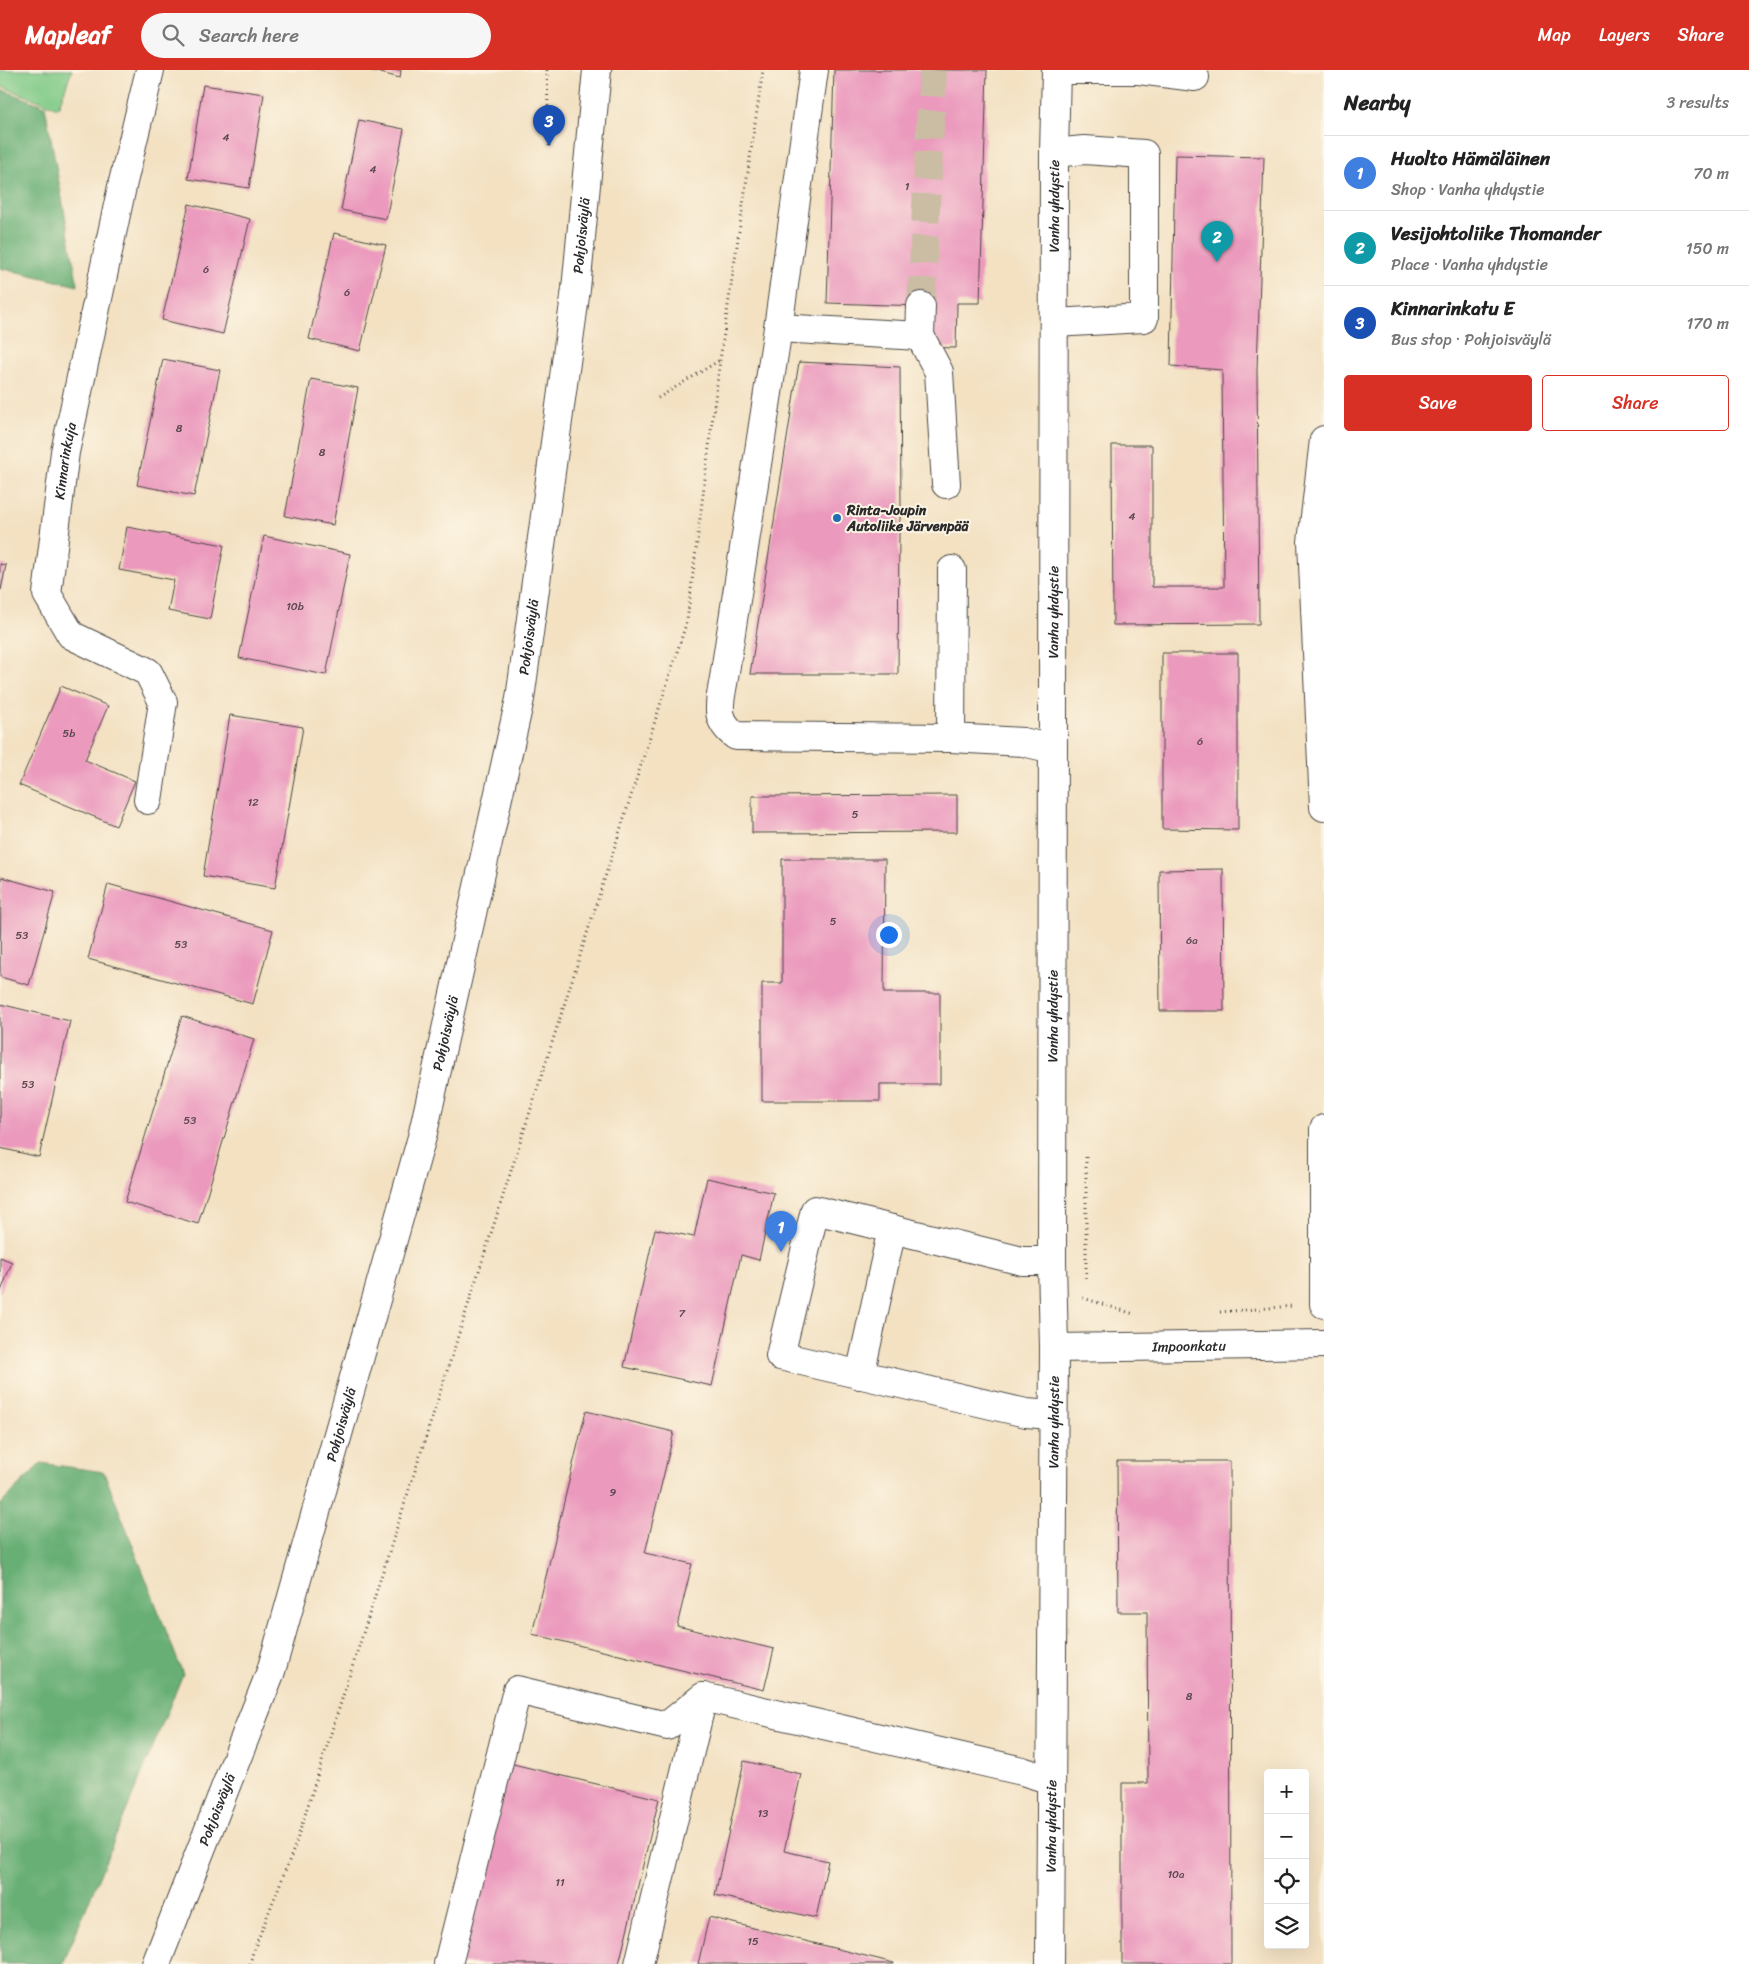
<!DOCTYPE html>
<html lang="en">
<head>
<meta charset="utf-8">
<style>
	body { margin:0; font-family:Sriracha,sans-serif; background:#f6f6f6; color:#222 }
	.controls { position:absolute; right:15px; bottom:15px; display:grid; overflow:hidden; border-radius:5px; box-shadow:0 5px 20px #0002 }
	.controls button { width:45px; height:45px; display:grid; place-items:center; padding:0; border:0; border-bottom:1px solid #e0e0e0; background:#fff; color:#222; font:25px sans-serif }
	.you { position:absolute; left:888px; top:864px; width:18px; height:18px; margin:-12px; border:4px solid #fff; border-radius:50%; background:#1a73e8; box-shadow:0 0 0 8px #1a73e833 }
	.badge { display:grid; place-items:center; width:32px; height:32px; border-radius:50%; background:#d93025; color:#fff; font-size:16px; font-weight:700 }
	.pin { position:absolute; translate:-50% -41px; filter:drop-shadow(0 1px 2px #0008) }
	.pin::after { content:''; position:absolute; top:26px; width:18px; height:15px; background:inherit; clip-path:polygon(0 0,100% 0,50% 100%) }
	.list { margin:0; padding:0; list-style:none }
	h2 { display:flex; justify-content:space-between; align-items:center; height:65px; margin:0; padding:0 20px; font-size:21px }
	h2 small { font-size:16px; font-weight:400; color:#767676 }
	.list li { display:grid; grid-template-columns:32px 1fr auto; gap:15px; align-items:center; box-sizing:border-box; height:75px; padding:0 20px; border-top:1px solid #e0e0e0 }
	.list b { display:block; font-size:19px; white-space:nowrap }
	.list p { margin:0; font-size:16px; white-space:nowrap; color:#767676 }
	.list em { font-size:16px; font-style:normal; color:#767676 }
	.actions { display:flex; gap:10px; padding:15px 20px }
	.actions a { flex:1; padding:11px 0; border:1px solid #d93025; border-radius:5px; text-align:center; font-size:18px; color:#d93025 }
	.actions .main { background:#d93025; color:#fff }
	.icon { flex:none; width:28px; height:28px; fill:none; stroke:currentColor; stroke-width:2; stroke-linecap:round; stroke-linejoin:round }
	.map { position:relative; flex:none; width:1324px; height:1894px; overflow:hidden }
	header { display:flex; align-items:center; gap:30px; box-sizing:border-box; height:70px; padding:0 25px; background:#d93025; color:#fff }
	header strong { font-size:24px }
	nav { display:flex; gap:28px; margin-inline-start:auto; font-size:18px }
	.search { width:350px; height:45px; background:#f6f6f6; display:flex; align-items:center; gap:12px; box-sizing:border-box; padding:0 18px; border-radius:28px; color:#767676; font-size:19px }
	main { display:flex }
	aside { flex:1; background:#fff }
	.map>svg:first-child { display:block }
	.green { fill:#81cb88; stroke:#567b5a }
	.forest { fill:#68af74; stroke:#4a6d50 }
	.building { fill:#eb9abd }
	.lines { fill:none; stroke-linecap:round; stroke-linejoin:round }
	.minor-tunnel { stroke:#cbbda4; stroke-width:28; stroke-dasharray:28 14; stroke-linecap:butt }
	.minor-casing { stroke:#494642; stroke-width:30 }
	.major-casing { stroke:#494642; stroke-width:30 }
	.path { stroke:#494642; stroke-width:3; stroke-dasharray:1 4; stroke-linecap:butt }
	.minor { stroke:#fff; stroke-width:28 }
	.major { stroke:#fff; stroke-width:28 }
	.poi-dot { fill:#1f6fb2; stroke:#fcf5e5; stroke-width:2 }
	.labels { text-anchor:middle; dominant-baseline:central; stroke-width:4; stroke-linejoin:round; paint-order:stroke }
	.number-label { font-size:11px; fill:#5b4750 }
	.street-label { font-size:14px; fill:#2b2b2b; stroke:#fcf5e5 }
	.poi-label { font-size:14px; font-weight:bold; fill:#2b2b2b; stroke:#fcf5e5; text-anchor:start }
</style>
</head>
<body>
<header>
<strong>Mapleaf</strong>
<div class="search"><svg class="icon" aria-label="search" viewBox="0 0 24 24"><circle cx="10" cy="10" r="6"/><path d="M15 15l6 6"/></svg>Search here</div>
<nav><a>Map</a><a>Layers</a><a>Share</a></nav>
</header>
<main>
<div class="map">
<svg width="1324" height="1894" viewBox="0 0 1324 1894">
	<rect width="100%" height="100%" fill="#fcf5e5"/>
	<filter id="ink" filterUnits="userSpaceOnUse"><feTurbulence type="fractalNoise" baseFrequency=".02" numOctaves="2"/><feDisplacementMap in="SourceGraphic" scale="10" xChannelSelector="R" yChannelSelector="G"/><feConvolveMatrix kernelMatrix="1 2 1 2 8 2 1 2 1" color-interpolation-filters="sRGB"/></filter>
	<filter id="wash" filterUnits="userSpaceOnUse"><feTurbulence type="fractalNoise" baseFrequency=".0096" numOctaves="4" result="noise"/><feDisplacementMap in="SourceGraphic" scale="20" xChannelSelector="R" yChannelSelector="G"/><feGaussianBlur stdDeviation="1.12" result="paint"/><feColorMatrix in="noise" values="0 0 0 0 0 0 0 0 0 0 0 0 0 0 0 0 0 1.4 0 .05"/><feComposite in="paint" operator="in"/></filter>
	<g filter="url(#wash)">
		<rect width="100%" height="100%" fill="#f3e1c2"/>
		<polygon class="green" points="0,0 72,0 58,38 0,16"/>
		<g class="forest">
			<polygon points="0,19 45,36 78,216 0,198"/>
			<polygon points="41,1393 104,1402 183,1604 63,1894 0,1894 0,1435"/>
		</g>
		<g id="blocks">
			<g class="building">
				<polygon points="369,0 401,0 400,8"/>
				<polygon points="834,0 987,0 980,233 957,233 956,278 921,277 922,236 827,233"/>
				<polygon points="203,15 264,24 249,118 188,109"/>
				<polygon points="359,50 404,59 386,149 341,140"/>
				<polygon points="1175,85 1264,87 1257,300 1259,554 1113,555 1112,375 1152,375 1152,517 1224,517 1222,300 1171,296"/>
				<polygon points="189,134 250,149 223,264 162,250"/>
				<polygon points="334,163 386,175 360,281 309,269"/>
				<polygon points="163,289 220,300 194,426 137,415"/>
				<polygon points="799,292 900,297 901,435 899,462 898,604 750,604"/>
				<polygon points="311,309 358,318 333,455 285,446"/>
				<polygon points="127,457 224,475 210,549 168,541 174,510 119,500"/>
				<polygon points="264,466 350,484 326,605 239,588"/>
				<polygon points="0,494 6,495 1,520 0,520"/>
				<polygon points="1162,583 1238,583 1238,760 1162,759"/>
				<polygon points="61,616 108,636 85,690 135,711 116,756 19,715"/>
				<polygon points="230,645 303,657 275,818 203,806"/>
				<polygon points="957,725 957,762 752,763 752,726"/>
				<polygon points="782,789 885,789 884,923 940,923 940,1014 880,1014 880,1031 762,1031 762,913 782,913"/>
				<polygon points="1223,799 1224,941 1160,941 1159,800"/>
				<polygon points="1,807 55,822 29,915 0,907"/>
				<polygon points="108,814 273,860 253,934 88,889"/>
				<polygon points="0,934 70,951 39,1087 0,1078"/>
				<polygon points="182,946 254,969 198,1154 125,1132"/>
				<polygon points="707,1108 774,1123 759,1190 741,1185 712,1316 624,1297 655,1159 694,1167"/>
				<polygon points="0,1187 12,1192 0,1224"/>
				<polygon points="586,1341 674,1362 645,1483 692,1494 677,1556 774,1579 764,1620 532,1564"/>
				<polygon points="1117,1391 1230,1391 1231,1894 1122,1894 1122,1713 1148,1713 1147,1542 1118,1542"/>
				<polygon points="744,1691 801,1704 784,1781 828,1791 816,1848 715,1825"/>
				<polygon points="509,1693 659,1729 619,1894 461,1894"/>
				<polygon points="709,1847 894,1893 894,1894 698,1894"/>
			</g>
		</g>
	</g>
	<g filter="url(#ink)">
		<use href="#blocks" fill-opacity="0" stroke="#494642" stroke-width="1"/>
		<g class="lines">
			<polyline class="minor-tunnel" points="921,236 933,0"/>
			<g class="minor-casing">
				<g id="minor">
					<path d="M814 0 778 258 724 608C720 633 713 649 736 666L951 668 1023 672 1053 679"/>
					<polyline points="1069,0 1139,0 1195,7"/>
					<polyline points="1054,83 1084,80 1144,84 1144,248 1054,253"/>
					<polyline points="778,258 920,266 921,236"/>
					<polyline points="920,266 939,302 946,414"/>
					<polyline points="1324,370 1312,472 1324,737"/>
					<polyline points="951,668 952,500"/>
					<path id="s1" d="M148 730 163 632 148 602 71 565 47 524 65 382 123 112 150 0"/>
					<polyline points="1324,1059 1324,1234"/>
					<polyline points="1052,1191 1022,1191 815,1140 780,1286 1026,1343 1052,1345"/>
					<path id="s2" d="M1054 1278 1324 1274"/>
					<polyline points="860,1305 892,1159"/>
					<polyline points="448,1894 517,1620 667,1656 703,1627 1022,1701 1051,1710"/>
					<polyline points="639,1894 703,1627"/>
					<path id="s3" d="M1050 1894 1054 1278 1052 1191 1054 83 1056 0"/>
				</g>
			</g>
			<g class="major-casing">
				<g id="major">
					<path id="s4" d="M156 1894 271 1601 422 1067 520 629 576 219 597 0"/>
				</g>
			</g>
			<g class="path">
				<polyline points="547,0 549,76"/>
				<polyline points="658,328 720,290"/>
				<polyline points="1086,1087 1086,1210"/>
				<polyline points="1083,1228 1134,1244"/>
				<polyline points="1220,1242 1293,1236"/>
				<polyline points="250,1894 253,1882 295,1776 687,551 720,290 763,0"/>
			</g>
			<use href="#minor" class="minor"/>
			<use href="#major" class="major"/>
		</g>
	</g>
	<circle class="poi-dot" cx="837" cy="448" r="5"/>
	<g class="labels">
		<g class="number-label">
			<text x="226" y="67">4</text>
			<text x="373" y="99">4</text>
			<text x="907" y="116">1</text>
			<text x="206" y="199">6</text>
			<text x="347" y="222">6</text>
			<text x="179" y="358">8</text>
			<text x="322" y="382">8</text>
			<text x="1132" y="446">4</text>
			<text x="295" y="536">10b</text>
			<text x="69" y="663">5b</text>
			<text x="1200" y="671">6</text>
			<text x="253" y="732">12</text>
			<text x="855" y="744">5</text>
			<text x="833" y="851">5</text>
			<text x="22" y="865">53</text>
			<text x="1192" y="870">6a</text>
			<text x="181" y="874">53</text>
			<text x="28" y="1014">53</text>
			<text x="190" y="1050">53</text>
			<text x="682" y="1243">7</text>
			<text x="613" y="1422">9</text>
			<text x="1189" y="1626">8</text>
			<text x="763" y="1743">13</text>
			<text x="1176" y="1804">10a</text>
			<text x="560" y="1812">11</text>
			<text x="753" y="1871">15</text>
		</g>
		<g class="street-label">
			<text stroke="none"><textPath href="#s3" startOffset="1758">Vanha yhdystie</textPath></text>
			<text stroke="none"><textPath href="#s4" startOffset="1786">Pohjoisväylä</textPath></text>
			<text stroke="none"><textPath href="#s1" startOffset="400">Kinnarinkuja</textPath></text>
			<text stroke="none"><textPath href="#s3" startOffset="1352">Vanha yhdystie</textPath></text>
			<text stroke="none"><textPath href="#s4" startOffset="1381">Pohjoisväylä</textPath></text>
			<text stroke="none"><textPath href="#s3" startOffset="948">Vanha yhdystie</textPath></text>
			<text stroke="none"><textPath href="#s4" startOffset="976">Pohjoisväylä</textPath></text>
			<text stroke="none"><textPath href="#s2" startOffset="135">Impoonkatu</textPath></text>
			<text stroke="none"><textPath href="#s3" startOffset="542">Vanha yhdystie</textPath></text>
			<text stroke="none"><textPath href="#s4" startOffset="571">Pohjoisväylä</textPath></text>
			<text stroke="none"><textPath href="#s4" startOffset="166">Pohjoisväylä</textPath></text>
			<text stroke="none"><textPath href="#s3" startOffset="138">Vanha yhdystie</textPath></text>
		</g>
		<g class="poi-label">
			<text x="847" y="440">Rinta-Joupin<tspan x="847" dy="16">Autoliike Järvenpää</tspan></text>
		</g>
	</g>
</svg>
<div class="controls">
<button>+</button>
<button>−</button>
<button><svg class="icon" aria-label="locate" viewBox="0 0 24 24"><circle cx="12" cy="12" r="6"/><path d="M12 2v4M12 18v4M2 12h4M18 12h4"/></svg></button>
<button><svg class="icon" aria-label="layers" viewBox="0 0 24 24"><path d="M12 4l9 5-9 5-9-5zM3 14l9 5 9-5"/></svg></button>
</div>
<div class="you"></div>
<div class="pin badge" style="left:781px;top:1182px;background:#3f7fe0">1</div>
<div class="pin badge" style="left:1217px;top:192px;background:#0f9aa8">2</div>
<div class="pin badge" style="left:549px;top:76px;background:#1a4fb4">3</div>
</div>
<aside>
<h2>Nearby<small>3 results</small></h2>
<ul class="list">
<li><span class="badge" style="background:#3f7fe0">1</span><div><b>Huolto Hämäläinen</b><p>Shop · Vanha yhdystie</p></div><em>70 m</em></li>
<li><span class="badge" style="background:#0f9aa8">2</span><div><b>Vesijohtoliike Thomander</b><p>Place · Vanha yhdystie</p></div><em>150 m</em></li>
<li><span class="badge" style="background:#1a4fb4">3</span><div><b>Kinnarinkatu E</b><p>Bus stop · Pohjoisväylä</p></div><em>170 m</em></li>
</ul>
<div class="actions"><a class="main">Save</a><a>Share</a></div>
</aside>
</main>
</body>
</html>
